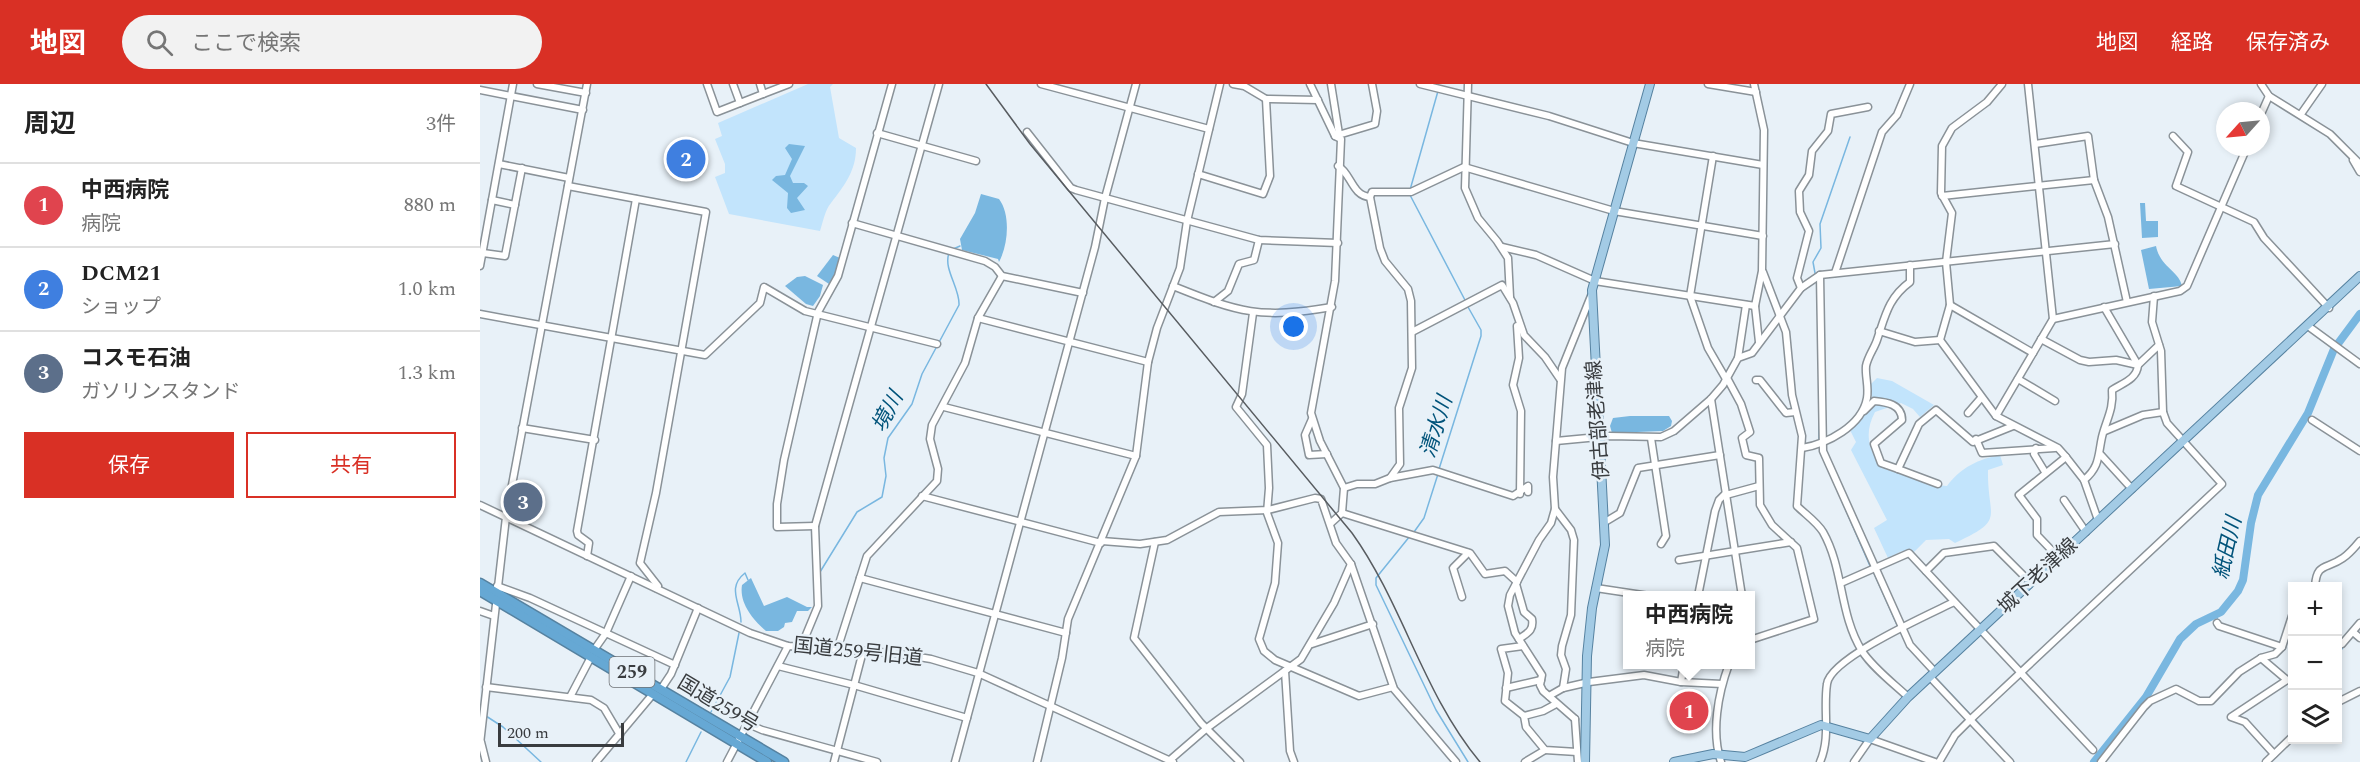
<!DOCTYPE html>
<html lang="ja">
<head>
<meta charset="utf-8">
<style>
	body { margin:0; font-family:Spectral,"Noto Sans JP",serif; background:#f2f2f2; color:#222 }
	.controls { position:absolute; right:18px; bottom:18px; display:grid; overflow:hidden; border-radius:0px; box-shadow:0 3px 9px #0003 }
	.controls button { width:54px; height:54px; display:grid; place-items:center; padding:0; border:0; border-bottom:2px solid #e0e0e0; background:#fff; color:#222; font:30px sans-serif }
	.compass { position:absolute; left:1736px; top:18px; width:54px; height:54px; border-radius:50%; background:#fff; box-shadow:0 3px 9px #0003; rotate:243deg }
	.scale { position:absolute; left:18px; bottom:15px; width:126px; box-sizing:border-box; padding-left:6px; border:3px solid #393c3f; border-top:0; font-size:16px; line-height:21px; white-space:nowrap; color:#393c3f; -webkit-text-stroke:4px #e8f1f8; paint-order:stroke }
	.you { position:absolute; left:814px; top:243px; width:21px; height:21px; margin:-15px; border:4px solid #fff; border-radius:50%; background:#1a73e8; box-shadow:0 0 0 9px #1a73e833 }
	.badge { display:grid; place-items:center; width:39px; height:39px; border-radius:50%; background:#d93025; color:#fff; font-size:20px; font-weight:700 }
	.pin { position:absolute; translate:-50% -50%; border:3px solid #fff; box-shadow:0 2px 6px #0006 }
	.popup { position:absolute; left:1143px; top:507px; width:132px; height:78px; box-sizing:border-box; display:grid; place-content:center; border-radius:0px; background:#fff; filter:drop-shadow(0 2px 4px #0005); font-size:20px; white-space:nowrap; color:#767676 }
	.popup b { font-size:22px; color:#222 }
	.popup::after { content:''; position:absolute; left:50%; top:100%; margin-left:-12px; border:12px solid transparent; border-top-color:#fff }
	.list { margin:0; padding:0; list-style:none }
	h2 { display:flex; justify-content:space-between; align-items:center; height:78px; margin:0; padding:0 24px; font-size:26px }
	h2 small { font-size:20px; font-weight:400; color:#767676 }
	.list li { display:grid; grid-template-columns:39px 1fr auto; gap:18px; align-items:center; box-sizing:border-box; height:84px; padding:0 24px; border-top:2px solid #e0e0e0 }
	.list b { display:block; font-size:22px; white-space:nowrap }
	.list p { margin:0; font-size:20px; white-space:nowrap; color:#767676 }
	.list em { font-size:20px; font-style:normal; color:#767676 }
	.actions { display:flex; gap:12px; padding:18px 24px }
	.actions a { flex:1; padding:14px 0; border:2px solid #d93025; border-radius:0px; text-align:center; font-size:21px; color:#d93025 }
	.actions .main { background:#d93025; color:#fff }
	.icon { flex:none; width:33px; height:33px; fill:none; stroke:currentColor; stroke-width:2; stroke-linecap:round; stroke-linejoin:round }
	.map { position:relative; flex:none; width:1880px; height:678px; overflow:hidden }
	header { display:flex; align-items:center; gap:36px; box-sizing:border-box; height:84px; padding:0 30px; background:#d93025; color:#fff }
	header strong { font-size:28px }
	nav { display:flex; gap:33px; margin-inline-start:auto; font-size:21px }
	.search { width:420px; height:54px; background:#f2f2f2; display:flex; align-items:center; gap:15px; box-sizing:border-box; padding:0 21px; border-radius:33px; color:#767676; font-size:22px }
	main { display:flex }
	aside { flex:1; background:#fff }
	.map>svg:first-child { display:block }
	.green { fill:#c2e4fc }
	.water { fill:#79b7e0 }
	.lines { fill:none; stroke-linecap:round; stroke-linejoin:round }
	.stream { stroke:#79b7e0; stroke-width:1.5 }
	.river { stroke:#79b7e0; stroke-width:8 }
	.minor-casing { stroke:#8a9298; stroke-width:9 }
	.major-casing { stroke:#5682a0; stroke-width:10 }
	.highway-casing { stroke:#5682a0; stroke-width:11 }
	.minor { stroke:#fff; stroke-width:6 }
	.major { stroke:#a3cbe5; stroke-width:8 }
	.highway { stroke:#66a8d4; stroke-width:8 }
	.rail { stroke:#585c60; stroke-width:1.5 }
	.labels { text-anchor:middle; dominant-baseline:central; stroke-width:5; stroke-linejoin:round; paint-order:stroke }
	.shield { fill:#e8f1f8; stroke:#6e7276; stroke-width:1.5 }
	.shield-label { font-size:18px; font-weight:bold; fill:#393c3f }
	.street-label { font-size:20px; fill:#393c3f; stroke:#e8f1f8 }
	.water-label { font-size:21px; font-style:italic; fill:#01537a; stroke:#e8f1f8 }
</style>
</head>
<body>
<header>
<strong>地図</strong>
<div class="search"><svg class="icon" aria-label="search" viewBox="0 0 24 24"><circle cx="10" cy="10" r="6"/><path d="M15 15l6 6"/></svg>ここで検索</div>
<nav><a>地図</a><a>経路</a><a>保存済み</a></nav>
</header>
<main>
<aside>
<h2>周辺<small>3件</small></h2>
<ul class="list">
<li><span class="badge" style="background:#e0444e">1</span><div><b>中西病院</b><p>病院</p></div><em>880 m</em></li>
<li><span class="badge" style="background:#3f7fe0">2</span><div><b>DCM21</b><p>ショップ</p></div><em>1.0 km</em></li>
<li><span class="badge" style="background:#5c6f8a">3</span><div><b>コスモ石油</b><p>ガソリンスタンド</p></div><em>1.3 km</em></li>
</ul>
<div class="actions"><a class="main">保存</a><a>共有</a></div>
</aside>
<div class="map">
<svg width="1880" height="678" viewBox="0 0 1880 678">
	<rect width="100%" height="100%" fill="#e8f1f8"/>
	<g class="green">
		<path d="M328 0H353L350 3 359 54 376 64C376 87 364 102 351 119 345 126 343 138 340 147L249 130 235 93 245 89V80L235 55 242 52 238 39Z"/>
		<path d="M1397 294 1412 297 1454 321 1440 333 1433 325 1421 319 1395 328C1384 349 1388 365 1402 384L1456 401 1467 402C1481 383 1499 375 1520 371L1523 381 1508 386C1507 435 1527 435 1475 459L1469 455 1446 456 1434 468 1422 467 1408 474 1394 444 1407 436 1371 366 1376 358 1369 344 1383 332 1392 313 1389 302Z"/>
	</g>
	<g class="water">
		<polygon points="309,60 325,62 310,92 313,99 324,99 328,102 317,114 325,126 311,129 307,124 308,109 292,96 296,92 305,91 312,75 305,64"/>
		<path d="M501 110 519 115C531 131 528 161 519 178L518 175 482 166 480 155 495 129Z"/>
		<polygon points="1660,119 1665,119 1666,137 1678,137 1678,153 1662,154"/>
		<path d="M1676 162C1680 183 1699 187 1702 202L1669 205 1661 166Z"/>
		<polygon points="353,171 360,174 357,188 349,200 337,192"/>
		<polygon points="325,192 343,201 340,212 333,222 326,220 305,202 317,193"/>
		<polygon points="1150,332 1189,332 1192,337 1191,342 1183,347 1132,349 1130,342 1133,334"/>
		<path d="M271 494 284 522 307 513 327 523H332L328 527H317L312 538 305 539 304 543 298 547H286C273 536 259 519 262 501Z"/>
	</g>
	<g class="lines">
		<g class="stream">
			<polyline points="930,106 958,7"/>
			<polyline points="930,111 986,218"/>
			<polyline points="471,166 480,162"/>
			<polyline points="1335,189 1333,178 1341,164 1340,140 1370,53"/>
			<polyline points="1337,196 1339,296"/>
			<polyline points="1339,356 1339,334"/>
			<polyline points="1342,371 1390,482"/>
			<polyline points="959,385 1001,252 1001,246 988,223"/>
			<polyline points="934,448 944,434 958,390"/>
			<polyline points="930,452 896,494 896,501 956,626 988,678"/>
			<polyline points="1393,487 1418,543"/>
			<path d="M340 488 377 428 402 413 406 392 404 374 408 354 432 320 442 290 479 221C480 204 463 185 469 169"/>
			<polyline points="1736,532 1738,536"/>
			<path d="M261 538C261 519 246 504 265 489L268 496"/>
			<polyline points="1421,548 1428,563"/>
			<polyline points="1858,570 1868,557"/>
			<polyline points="1457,595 1489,629"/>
			<polyline points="231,628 250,593 259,549"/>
			<polyline points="6,632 23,643 61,678"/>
			<polyline points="1495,635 1534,678"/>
			<polyline points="206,678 221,648"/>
		</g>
		<polyline class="river" points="1614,678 1666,613 1700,555 1716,540 1741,528 1758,507 1763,496 1771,439 1778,411 1828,329 1854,265 1880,230"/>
		<g class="minor-casing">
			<g id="minor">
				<polyline points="57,0 106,9"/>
				<polyline points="227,0 237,28 283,10 280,0"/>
				<polyline points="253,0 260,19"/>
				<polyline points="561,0 729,45"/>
				<polyline points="753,0 764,2 786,15 838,16"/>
				<polyline points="830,0 855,52 861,55 855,197 831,329 840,357 864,404 862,429 851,439"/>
				<polyline points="851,0 859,50"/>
				<polyline points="940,0 1069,32 1153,59 1283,81"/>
				<polyline points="988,0 985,104 998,134 1017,157 1028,174 1030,213"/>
				<polyline points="1228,0 1276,8"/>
				<polyline points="1522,0 1507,18 1472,44 1462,62 1461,109 1472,129 1466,178 1470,221 1460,256 1516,332 1578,364 1586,373 1604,396 1618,436"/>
				<polyline points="1781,0 1789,12 1850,50 1880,80"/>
				<polyline points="0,6 103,26"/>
				<polyline points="283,10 309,0"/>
				<polyline points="1781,30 1789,12"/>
				<polyline points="1821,30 1842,0"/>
				<polyline points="547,48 591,104 596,106 779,156 858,159"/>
				<polyline points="397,49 496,77"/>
				<polyline points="855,52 895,40 897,27 892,0"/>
				<polyline points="1693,52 1708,68 1696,102 1774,138 1784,154 1849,224"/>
				<polyline points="1555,60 1608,52 1614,96 1628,133 1647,218"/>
				<polyline points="1233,72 1210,212 1228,264 1246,295"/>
				<polyline points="1873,76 1880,88"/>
				<polyline points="19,80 89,94"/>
				<path d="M858 82C871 89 872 112 890 113"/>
				<polyline points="718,90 783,110 790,92 786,15"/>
				<polyline points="88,102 226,128 176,409 160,479 178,502 176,504"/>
				<polyline points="1462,112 1614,96"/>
				<polyline points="12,116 35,121"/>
				<polyline points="372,139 505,177 515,183 522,192 603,209"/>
				<polyline points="1022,163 1056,171 1115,197 1275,222 1282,187 1284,46 1274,0"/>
				<polyline points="3,169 25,172 42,84"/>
				<polyline points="0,182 33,0"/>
				<path d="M1283 188 1306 248 1312 311 1322 352 1317 422C1325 430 1337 438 1343 448 1364 485 1359 530 1382 567 1393 584 1413 599 1428 613"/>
				<polyline points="1355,189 1402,48 1417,31 1430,0"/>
				<polyline points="1340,191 1343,367 1430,561 1455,588"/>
				<path d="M693 202C760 229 780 235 852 223"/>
				<polyline points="1321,204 1317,194 1329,147 1320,128 1319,107 1329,91 1332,67 1348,47 1351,30 1388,23"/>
				<polyline points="734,218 748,207 759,180 774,176 779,156"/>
				<polyline points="1470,221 1553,269"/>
				<polyline points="1275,222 1279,258"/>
				<polyline points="1624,223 1658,281"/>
				<polyline points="773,229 762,310 756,323 787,361 789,404 787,429 798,459 795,499 779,555 784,567 795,576 879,612 913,603"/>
				<polyline points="0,230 225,271 280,219 284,203 325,227 457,260"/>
				<polyline points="498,234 668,278"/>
				<polyline points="1573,235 1700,207 1707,202 1767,63"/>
				<polyline points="1037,242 1039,274 1033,301 1041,327 1040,410"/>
				<polyline points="1828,242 1880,280"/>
				<polyline points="1399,247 1435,258 1460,256"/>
				<polyline points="932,248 1022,201 1033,219 1044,251 1065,273 1080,295"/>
				<polyline points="1561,255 1600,276 1609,278 1636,276 1658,281"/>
				<polyline points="1258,274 1266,221"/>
				<polyline points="1247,294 1261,320 1270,348 1262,354 1266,371 1279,374 1280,421 1292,441 1317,464 1334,535 1270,556"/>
				<polyline points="1538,295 1575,317"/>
				<polyline points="1276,296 1280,296 1306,329 1315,328"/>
				<polyline points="1231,315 1262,512"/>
				<polyline points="464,323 656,372"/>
				<path d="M1384 327 1394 317C1406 318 1422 320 1422 336L1394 360 1401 379 1418 385"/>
				<polyline points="1488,329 1501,314"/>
				<polyline points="1516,332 1573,235 1548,0"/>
				<polyline points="832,335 825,351 829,371 847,370"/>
				<polyline points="1832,336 1880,367"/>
				<polyline points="42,344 115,356"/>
				<polyline points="1625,347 1663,331 1683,328"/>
				<polyline points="1171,354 1186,452 1181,460"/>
				<polyline points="1496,355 1502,369 1575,364"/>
				<polyline points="1076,357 1129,352 1181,353 1194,347 1231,315 1243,301 1258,274 1272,269 1321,204 1340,191 1635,160"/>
				<path d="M1322 364C1347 360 1382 342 1387 314 1389 303 1385 292 1386 282 1388 272 1394 265 1397 256 1405 233 1408 214 1430 198V181"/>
				<polyline points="1556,364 1554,370 1565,388"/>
				<polyline points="1621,371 1652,405"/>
				<polyline points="910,394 920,380 919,324 932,284 931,217 928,205 905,177 900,164 890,113 892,108 931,108 984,83 1134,127 1283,152"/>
				<path d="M1604 396C1620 383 1618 371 1622 353 1626 336 1634 325 1632 306 1643 299 1657 295 1658 281L1679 261"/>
				<polyline points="1458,400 1418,385 1439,340 1456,326 1493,358 1533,342"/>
				<polyline points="864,404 877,400 895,400 910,394 953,386 1033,412 1048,402 1048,408"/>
				<polyline points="1246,411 1279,402"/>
				<polyline points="442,412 621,459"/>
				<polyline points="1584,416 1606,448"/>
				<polyline points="0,421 270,549 308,562 414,569 451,575 498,589 693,678"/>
				<polyline points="1075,425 1091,446 1094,456 1091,531 1082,562 1081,571 1086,585 1083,604"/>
				<polyline points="862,429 990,469 1005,490 1025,487 1037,498"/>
				<polyline points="1125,438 1140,429 1158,384 1240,371"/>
				<polyline points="335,442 297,443 297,420 304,376 338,228 358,192 412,0"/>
				<polyline points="622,457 660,460 687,456 739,428 788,426 835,414 841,415 856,459 871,480 914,605 976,678"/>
				<polyline points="675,458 654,554 721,639 760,678"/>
				<polyline points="107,472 109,459 98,451 97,447 156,115"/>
				<polyline points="1579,474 1557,451 1557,435 1539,411 1586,373"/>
				<polyline points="1199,476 1311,458"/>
				<polyline points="1446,487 1464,469 1514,462 1551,499"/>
				<polyline points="380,494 586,549"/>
				<polyline points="1361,499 1429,469 1613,666"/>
				<path d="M1036 500 1044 528 1052 535C1054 547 1047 549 1039 555"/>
				<polyline points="17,502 50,514 195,581"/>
				<path d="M1835 502C1837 478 1846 486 1863 474 1869 470 1875 463 1880 457"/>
				<polyline points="1116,504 1169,512"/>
				<polyline points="1218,512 1235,427 1239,416 1246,409"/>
				<polyline points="982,513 973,484 988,469"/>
				<polyline points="0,527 14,532"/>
				<polyline points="1737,539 1739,542 1802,563"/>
				<polyline points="1873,548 1880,554"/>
				<polyline points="832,560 893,540"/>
				<polyline points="1858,561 1862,560 1880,539"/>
				<polyline points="1043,562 1021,565 1028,589 1025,617 1044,632"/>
				<polyline points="321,563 338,522 335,442 459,0"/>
				<polyline points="114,566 126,549 151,492"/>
				<polyline points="357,566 387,472 457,397 458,385 450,355 452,341 485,279 498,234 522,192"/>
				<polyline points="1781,574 1807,596"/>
				<polyline points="298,582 374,601 487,634"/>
				<polyline points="805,587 810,667 814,678"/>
				<polyline points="1450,593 1530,678"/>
				<polyline points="1201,598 1204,580"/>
				<polyline points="6,603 111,616 124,624 140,651"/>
				<polyline points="1026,604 1061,596"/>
				<polyline points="181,605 191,590 218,524"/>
				<polyline points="1069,612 1083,604 1109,598 1164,591 1201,598 1242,600"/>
				<polyline points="90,613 111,573"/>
				<polyline points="1858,618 1880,607"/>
				<polyline points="1076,620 1063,627 1044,632 1046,643 1065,666 1097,668"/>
				<polyline points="1095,635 1063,607 1060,601 1062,591 1035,549 1028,522 1030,511 1059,456 1071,439 1075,425 1073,393 1082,284 1111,212"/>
				<polyline points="1095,635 1098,678"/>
				<polyline points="266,639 282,646 397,678"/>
				<polyline points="1,658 6,678"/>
				<polyline points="0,660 26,433 107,0"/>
				<polyline points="1794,670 1765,638 1751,633 1807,596 1812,596"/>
				<polyline points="690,676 727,644 821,575 854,519 871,480"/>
				<polyline points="116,678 173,610"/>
				<polyline points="247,678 308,562"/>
				<polyline points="354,678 383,567"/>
				<polyline points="475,678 615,163 625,114 656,0"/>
				<polyline points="557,678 582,574 588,535 656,372 668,278 677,244 700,184 707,137 740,0"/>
				<polyline points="1045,678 1065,666"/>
				<path d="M1241 678C1231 648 1238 610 1249 580"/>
				<path d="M1340 678C1351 653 1343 626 1347 600 1350 574 1450 530 1474 518"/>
				<polyline points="1374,678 1390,655 1455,678"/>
				<polyline points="1459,678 1475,651 1491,635 1742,400 1687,339 1683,328 1681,267 1672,238 1674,212"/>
				<polyline points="1621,678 1664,623 1670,617 1696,605 1719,617 1731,617 1759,588 1781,574 1795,570 1802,563 1812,532"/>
				<polyline points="1786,678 1812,653"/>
			</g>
		</g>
		<g class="major-casing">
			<g id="major">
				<polyline points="1105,678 1107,572 1112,524 1125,461 1112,206 1170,0"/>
				<polyline points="1194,678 1233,670 1265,673 1341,641 1390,655 1428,613 1880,192"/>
			</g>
		</g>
		<g class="highway-casing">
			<g id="highway">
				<polyline points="0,499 304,678"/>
				<polyline points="0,507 287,678"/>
			</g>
		</g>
		<use href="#minor" class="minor"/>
		<use href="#major" class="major"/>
		<use href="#highway" class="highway"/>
		<path class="rail" d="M506 0 550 60 872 449C923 520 943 610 1000 678"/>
	</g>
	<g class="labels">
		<rect class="shield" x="129.5" y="573" width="45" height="30" rx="4.5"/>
		<g class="shield-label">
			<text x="152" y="588">259</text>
		</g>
		<g class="street-label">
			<text transform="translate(1118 336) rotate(-94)">伊古部老津線</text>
			<text transform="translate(1558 492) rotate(-43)">城下老津線</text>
			<text transform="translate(378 568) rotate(6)">国道259号旧道</text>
			<text transform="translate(238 620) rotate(31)">国道259号</text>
		</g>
		<g class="water-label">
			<text transform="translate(408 328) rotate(-62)">境川</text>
			<text transform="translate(957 343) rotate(-73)">清水川</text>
			<text transform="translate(1748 464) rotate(-77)">紙田川</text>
		</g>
	</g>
</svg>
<div class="controls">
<button>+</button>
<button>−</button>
<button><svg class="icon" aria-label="layers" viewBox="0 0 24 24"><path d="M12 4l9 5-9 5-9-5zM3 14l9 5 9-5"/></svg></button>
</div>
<svg class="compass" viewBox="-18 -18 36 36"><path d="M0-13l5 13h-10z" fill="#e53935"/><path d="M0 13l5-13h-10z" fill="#767676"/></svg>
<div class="scale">200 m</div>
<div class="you"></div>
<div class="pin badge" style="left:1209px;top:627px;background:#e0444e">1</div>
<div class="popup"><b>中西病院</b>病院</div>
<div class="pin badge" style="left:206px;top:75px;background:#3f7fe0">2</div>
<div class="pin badge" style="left:43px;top:418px;background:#5c6f8a">3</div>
</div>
</main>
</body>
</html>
